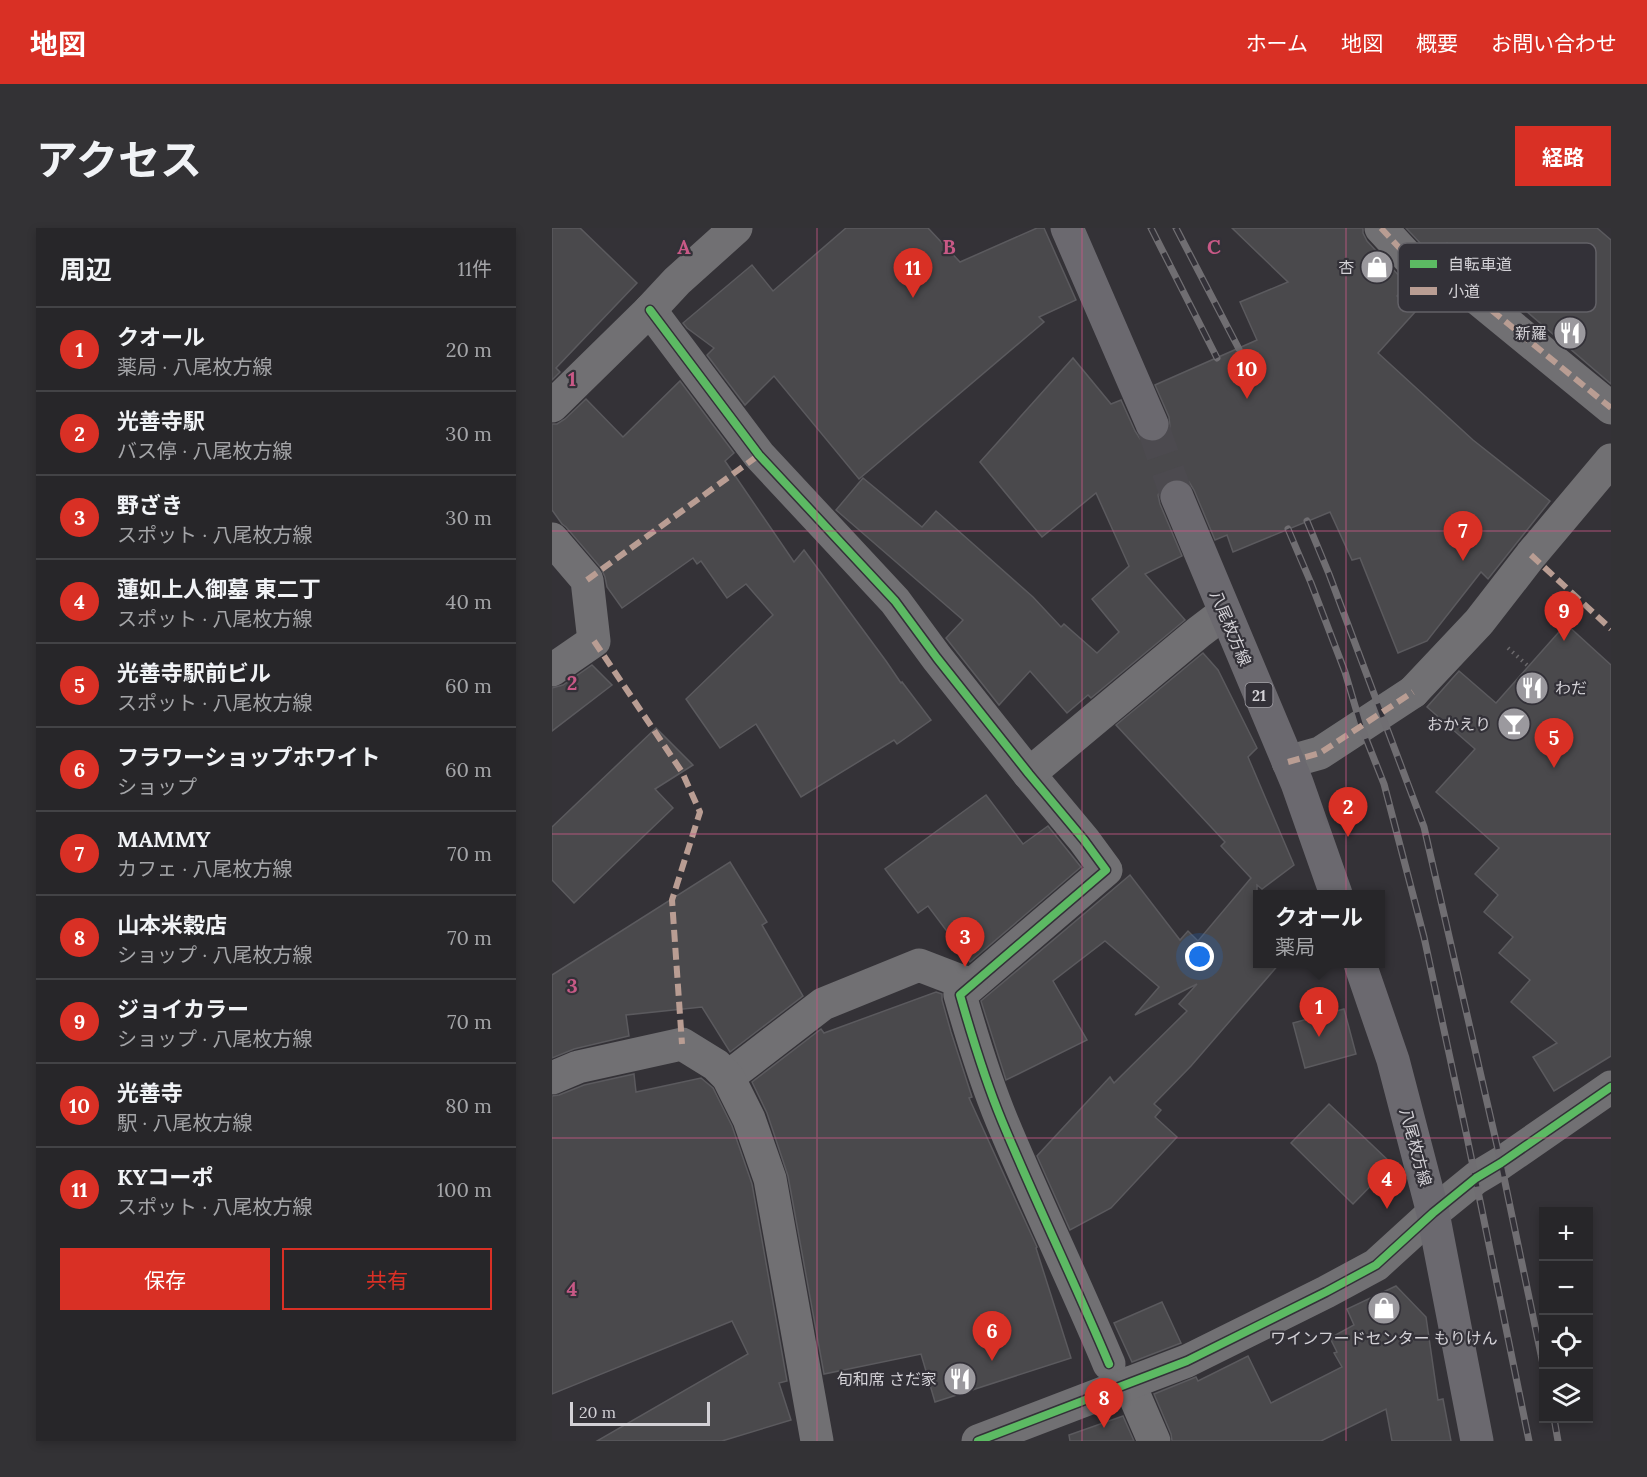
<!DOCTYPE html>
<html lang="ja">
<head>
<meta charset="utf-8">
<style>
	body { margin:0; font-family:Lora,"Noto Sans JP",serif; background:#333235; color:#f1f3f6 }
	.controls { position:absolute; right:18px; bottom:18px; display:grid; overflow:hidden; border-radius:0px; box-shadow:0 3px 9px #0003 }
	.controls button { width:54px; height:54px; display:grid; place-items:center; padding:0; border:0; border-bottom:2px solid #434346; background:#272629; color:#f1f3f6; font:30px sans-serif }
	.scale { position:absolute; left:18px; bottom:15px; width:140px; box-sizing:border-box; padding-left:6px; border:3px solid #d3d1d6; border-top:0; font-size:16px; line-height:21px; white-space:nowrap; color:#d3d1d6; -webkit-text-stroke:4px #333138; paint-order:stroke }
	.you { position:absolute; left:648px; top:729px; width:21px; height:21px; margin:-15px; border:4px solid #fff; border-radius:50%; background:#1a73e8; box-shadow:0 0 0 9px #1a73e833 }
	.badge { display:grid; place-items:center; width:39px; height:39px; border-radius:50%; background:#d93025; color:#fff; font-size:20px; font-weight:700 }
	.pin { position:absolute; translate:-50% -50px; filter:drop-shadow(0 2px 3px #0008) }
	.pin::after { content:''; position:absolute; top:32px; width:21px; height:18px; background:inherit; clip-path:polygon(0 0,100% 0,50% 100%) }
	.popup { position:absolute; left:701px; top:662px; width:132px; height:78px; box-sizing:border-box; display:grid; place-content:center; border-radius:0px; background:#272629; filter:drop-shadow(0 2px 4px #0005); font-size:20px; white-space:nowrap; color:#a4a5a8 }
	.popup b { font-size:22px; color:#f1f3f6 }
	.popup::after { content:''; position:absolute; left:50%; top:100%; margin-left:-12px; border:12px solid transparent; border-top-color:#272629 }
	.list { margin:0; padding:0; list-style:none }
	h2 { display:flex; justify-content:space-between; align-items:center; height:78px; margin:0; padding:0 24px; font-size:26px }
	h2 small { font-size:20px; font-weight:400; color:#a4a5a8 }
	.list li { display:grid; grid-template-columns:39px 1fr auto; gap:18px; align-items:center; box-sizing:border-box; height:84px; padding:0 24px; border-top:2px solid #434346 }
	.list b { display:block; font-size:22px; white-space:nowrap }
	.list p { margin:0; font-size:20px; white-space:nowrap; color:#a4a5a8 }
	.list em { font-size:20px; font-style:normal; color:#a4a5a8 }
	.actions { display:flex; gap:12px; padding:18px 24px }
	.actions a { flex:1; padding:14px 0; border:2px solid #d93025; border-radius:0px; text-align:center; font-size:21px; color:#d93025 }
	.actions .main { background:#d93025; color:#fff }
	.icon { flex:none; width:33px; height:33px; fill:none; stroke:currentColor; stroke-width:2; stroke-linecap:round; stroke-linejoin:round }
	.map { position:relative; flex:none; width:1059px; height:1213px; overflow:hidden; border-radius:0px }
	header { display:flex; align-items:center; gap:36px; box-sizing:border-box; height:84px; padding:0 30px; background:#d93025; color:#fff }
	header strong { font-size:28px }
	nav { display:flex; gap:33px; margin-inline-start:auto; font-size:21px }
	.intro { display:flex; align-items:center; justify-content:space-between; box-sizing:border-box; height:144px; padding:0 36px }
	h1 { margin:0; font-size:42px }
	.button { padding:15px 27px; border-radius:0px; background:#d93025; color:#fff; font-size:21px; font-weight:700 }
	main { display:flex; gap:36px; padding:0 36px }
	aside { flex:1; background:#272629; border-radius:0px; box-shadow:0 3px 9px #0003 }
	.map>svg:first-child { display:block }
	.building { fill:#4a494c; stroke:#5b5a5e; stroke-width:1.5 }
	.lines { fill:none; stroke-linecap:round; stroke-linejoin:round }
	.primary-tunnel { stroke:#4c4a4f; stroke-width:33; stroke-dasharray:33 16; stroke-linecap:butt }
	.path { stroke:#6a686b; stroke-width:4; stroke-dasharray:1.5 4.5; stroke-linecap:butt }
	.pedestrian { stroke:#717073; stroke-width:33 }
	.minor { stroke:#717073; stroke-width:33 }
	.tertiary { stroke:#717073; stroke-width:33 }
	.primary { stroke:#6b696f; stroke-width:33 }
	.rail-casing { stroke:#706e72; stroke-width:7 }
	.rail { stroke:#333138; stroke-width:4.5; stroke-dasharray:14; stroke-linecap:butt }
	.quiet { stroke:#b99d93; stroke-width:6; stroke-dasharray:12 6; stroke-linecap:butt }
	.cycleway-casing { stroke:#333138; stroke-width:11 }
	.cycleway { stroke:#5cba63; stroke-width:8 }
	.grid { fill:none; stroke:#c85986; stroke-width:1.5; stroke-opacity:0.55 }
	.labels { text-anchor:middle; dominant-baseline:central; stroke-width:4.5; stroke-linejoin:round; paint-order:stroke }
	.shield { fill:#333138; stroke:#a3a1a7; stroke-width:1.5 }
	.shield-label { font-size:15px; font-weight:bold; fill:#d3d1d6 }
	.poi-label { font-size:16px; fill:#d3d1d6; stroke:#333138; text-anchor:end }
	.street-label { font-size:16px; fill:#d3d1d6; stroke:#333138 }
	.key { fill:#333138; stroke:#636167; stroke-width:1.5 }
	.key-label { font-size:16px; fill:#d3d1d6 }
	.grid-label { font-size:20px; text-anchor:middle; font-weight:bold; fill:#c85986; stroke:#333138; stroke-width:4.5; stroke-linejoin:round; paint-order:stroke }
</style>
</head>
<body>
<header>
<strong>地図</strong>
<nav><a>ホーム</a><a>地図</a><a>概要</a><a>お問い合わせ</a></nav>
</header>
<div class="intro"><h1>アクセス</h1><a class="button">経路</a></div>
<main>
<aside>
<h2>周辺<small>11件</small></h2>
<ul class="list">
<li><span class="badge">1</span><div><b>クオール</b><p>薬局 · 八尾枚方線</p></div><em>20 m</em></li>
<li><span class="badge">2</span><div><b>光善寺駅</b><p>バス停 · 八尾枚方線</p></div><em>30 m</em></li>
<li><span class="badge">3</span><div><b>野ざき</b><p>スポット · 八尾枚方線</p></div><em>30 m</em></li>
<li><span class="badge">4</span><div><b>蓮如上人御墓 東二丁</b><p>スポット · 八尾枚方線</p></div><em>40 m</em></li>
<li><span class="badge">5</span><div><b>光善寺駅前ビル</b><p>スポット · 八尾枚方線</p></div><em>60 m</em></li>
<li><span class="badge">6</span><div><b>フラワーショップホワイト</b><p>ショップ</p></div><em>60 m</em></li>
<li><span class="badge">7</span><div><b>MAMMY</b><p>カフェ · 八尾枚方線</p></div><em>70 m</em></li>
<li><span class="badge">8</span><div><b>山本米穀店</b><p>ショップ · 八尾枚方線</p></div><em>70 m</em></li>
<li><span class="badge">9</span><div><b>ジョイカラー</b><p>ショップ · 八尾枚方線</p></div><em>70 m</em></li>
<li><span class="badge">10</span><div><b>光善寺</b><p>駅 · 八尾枚方線</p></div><em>80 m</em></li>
<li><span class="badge">11</span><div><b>KYコーポ</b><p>スポット · 八尾枚方線</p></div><em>100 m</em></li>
</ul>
<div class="actions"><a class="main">保存</a><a>共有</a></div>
</aside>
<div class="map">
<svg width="1059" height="1213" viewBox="0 0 1059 1213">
	<rect width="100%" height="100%" fill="#343237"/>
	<g class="building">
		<polygon points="0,0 28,0 85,55 4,140 8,144 0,152"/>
		<polygon points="294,0 376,0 408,34 485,0 492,0 524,72 487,89 492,94 307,251 222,148 193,177 155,127 162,120 135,100 131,95 200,37 221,63"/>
		<polygon points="680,0 811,0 811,5 815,13 850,51 857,55 845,68 863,84 826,125 921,212 998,273 936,351 929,344 875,413 846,425 808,330 800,332 778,284 681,324 675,307 663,312 642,262 637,254 628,251 618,252 610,258 606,267 608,276 630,328 593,346 633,392 539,470 536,467 515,485 478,443 447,477 394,410 411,392 284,282 311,250 370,299 384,283 481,369 509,399 512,396 545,425 567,404 540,371 577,338 544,265 490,309 428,234 521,130 559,176 569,172 583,203 588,211 598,215 607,213 615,208 618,199 617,189 603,157 705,112 688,74 736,54"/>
		<polygon points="854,0 1045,0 1059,12 1059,156 895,15 891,19 886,17 871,18"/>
		<polygon points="128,153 182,225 173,233 242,334 252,322 334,433 349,455 350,454 379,492 345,516 342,512 249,569 204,496 168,520 134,471 221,387 194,356 175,370 149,333 145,336 141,330 70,380 55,359 53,349 49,340 14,299 10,296 0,282 0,196 5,196 13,191 34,171 71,209"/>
		<polygon points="1014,396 1059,437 1059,828 1002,863 981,829 1005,815 959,774 978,752 947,725 961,709 932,684 946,667 923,646 947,620 884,564 923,521 875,479 907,443 944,475"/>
		<polygon points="651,425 666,442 705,520 696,529 742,637 710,661 705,657 705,735 728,735 639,838 602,876 609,882 603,889 625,909 559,980 518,1002 485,928 558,849 562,855 635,783 627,776 645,756 583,787 607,759 553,713 501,753 535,812 454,852 429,773 578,647 628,712 636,703 646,713 699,650 669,618 673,614 564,497"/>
		<polygon points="40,437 60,457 0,503 0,460 11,457"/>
		<polygon points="104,500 141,537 103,561 121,580 22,675 0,652 0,599"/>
		<polygon points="434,567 471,616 496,598 529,639 418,734 376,678 366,685 333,641"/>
		<polygon points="178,634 215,694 210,697 251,768 178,824 150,779 74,787 77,808 22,821 0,830 0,747"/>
		<polygon points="384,764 390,766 390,772 399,804 420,869 417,870 485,1019 484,1020 519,1130 383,1174 369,1126 272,1146 236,948 215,885 200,854 269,801 272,805"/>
		<polygon points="792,781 804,826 753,840 741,795"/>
		<polygon points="82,846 84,864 149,850 161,860 180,898 200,956 235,1153 227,1155 239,1192 170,1213 45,1213 196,1126 180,1093 0,1166 0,868 7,867 32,857"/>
		<polygon points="777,876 840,936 801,976 739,915"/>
		<polygon points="844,1058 874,1089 886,1172 891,1171 899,1213 840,1213 834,1181 769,1213 620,1213 619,1206 602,1166 644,1149 646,1153 696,1128 719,1175 790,1139 782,1125 785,1124 778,1110 802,1097 795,1081"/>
		<polygon points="610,1074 629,1115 580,1134 562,1095"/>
		<polygon points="571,1188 582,1213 518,1213 517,1207"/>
	</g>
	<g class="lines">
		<polyline class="primary-tunnel" points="600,196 625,269"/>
		<polyline class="path" points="956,420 976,438"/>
		<g class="pedestrian">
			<polyline points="829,0 864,38 882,35 1059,180"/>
			<polyline points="736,534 768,525 861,464"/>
		</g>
		<g class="minor">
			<path d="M98 82 207 227 343 373 385 430 477 546 532 612 554 642 408 767C420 809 433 852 450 893 484 975 523 1055 557 1136"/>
			<polyline points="0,178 98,82 125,53 184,0"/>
			<polyline points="0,311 35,352 42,413 0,442"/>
			<polyline points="861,464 927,394 979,327 1059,232"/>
			<polyline points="477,546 647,404 672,385"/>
			<polyline points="176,849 271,776 367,737 419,757"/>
			<polyline points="0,850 26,839 130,816 164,837 176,849 197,891 218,951 265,1213"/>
			<polyline points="577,1155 602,1213"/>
		</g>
		<polyline class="tertiary" points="426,1213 635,1133 774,1064 824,1037 881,985 924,950 949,935 1059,859"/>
		<g class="primary">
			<polyline points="515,0 600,196"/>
			<polyline points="625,269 745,555 784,666"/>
			<polyline points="808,736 841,832 881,985 925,1213"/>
		</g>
		<g class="rail-casing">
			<g id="rail">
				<polyline points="599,0 665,130"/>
				<polyline points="624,0 687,121"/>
				<polyline points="755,293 777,346 872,599 949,935 992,1141"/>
				<polyline points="736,301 759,355 793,444 809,498 832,556 872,709 915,909 977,1213"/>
				<polyline points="1002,1190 1006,1213"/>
			</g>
		</g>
		<use href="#rail" class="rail"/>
		<g class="quiet">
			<polyline points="829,0 864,38 882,35 1059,180"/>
			<polyline points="979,327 1059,401"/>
			<polyline points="35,352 207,227"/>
			<polyline points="42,413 130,544 148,584 120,672 130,816"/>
			<polyline points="736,534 768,525 861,464"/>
		</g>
		<g class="cycleway-casing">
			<g id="cycleway">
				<path d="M98 82 207 227 343 373 385 430 477 546 532 612 554 642 408 767C420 809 433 852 450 893 484 975 523 1055 557 1136"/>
				<polyline points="426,1213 635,1133 774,1064 824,1037 881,985 924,950 949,935 1059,859"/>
			</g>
		</g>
		<use href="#cycleway" class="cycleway"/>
	</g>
	<path class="grid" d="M265 0V1213M530 0V1213M794 0V1213M0 303H1059M0 606H1059M0 910H1059"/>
	<defs>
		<g id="shop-disc" transform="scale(1.725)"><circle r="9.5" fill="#9b999e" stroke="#333138"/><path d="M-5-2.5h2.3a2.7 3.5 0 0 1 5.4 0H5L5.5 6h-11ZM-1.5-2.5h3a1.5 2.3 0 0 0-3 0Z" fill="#fff"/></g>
		<g id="restaurant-disc" transform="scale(1.725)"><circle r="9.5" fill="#9b999e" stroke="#333138"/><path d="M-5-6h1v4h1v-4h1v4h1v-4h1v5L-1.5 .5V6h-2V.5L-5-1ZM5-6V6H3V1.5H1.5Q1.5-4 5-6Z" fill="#fff"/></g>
		<g id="bar-disc" transform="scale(1.725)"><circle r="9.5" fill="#9b999e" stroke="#333138"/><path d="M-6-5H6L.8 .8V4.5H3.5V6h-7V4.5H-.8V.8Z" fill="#fff"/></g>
	</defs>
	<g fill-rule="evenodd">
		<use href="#shop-disc" x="825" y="39"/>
		<use href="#restaurant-disc" x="1018" y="105"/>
		<use href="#restaurant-disc" x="980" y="460"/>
		<use href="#bar-disc" x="962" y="496"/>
		<use href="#shop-disc" x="832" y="1080"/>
		<use href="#restaurant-disc" x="408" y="1151"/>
	</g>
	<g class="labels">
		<rect class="shield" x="693.5" y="455" width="27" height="24" rx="4.5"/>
		<g class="shield-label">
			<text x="707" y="467">21</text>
		</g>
		<g class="poi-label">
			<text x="802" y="39">杏</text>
			<text x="995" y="105">新羅</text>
			<text x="1003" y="460" text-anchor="start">わだ</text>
			<text x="939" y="496">おかえり</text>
			<text x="832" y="1110" text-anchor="middle">ワインフードセンター もりけん</text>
			<text x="385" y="1151">旬和席 さだ家</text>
		</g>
		<g class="street-label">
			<text transform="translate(679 400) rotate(67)">八尾枚方線</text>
			<text transform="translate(864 919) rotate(75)">八尾枚方線</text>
		</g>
	</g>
	<rect x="846" y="15" width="198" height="69" rx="9" class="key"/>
	<rect x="858" y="32" width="27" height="8" fill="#5cba63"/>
	<rect x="858" y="59" width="27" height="8" fill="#b99d93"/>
	<g class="key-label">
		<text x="896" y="42">自転車道</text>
		<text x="896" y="69">小道</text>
	</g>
	<g class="grid-label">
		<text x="132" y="26">A</text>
		<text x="397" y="26">B</text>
		<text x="662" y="26">C</text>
		<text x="20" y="158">1</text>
		<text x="20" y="462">2</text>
		<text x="20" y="765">3</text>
		<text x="20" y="1068">4</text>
	</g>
</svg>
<div class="controls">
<button>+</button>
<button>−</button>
<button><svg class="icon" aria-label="locate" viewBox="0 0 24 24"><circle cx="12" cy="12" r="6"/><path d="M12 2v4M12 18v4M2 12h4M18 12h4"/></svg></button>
<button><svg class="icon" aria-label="layers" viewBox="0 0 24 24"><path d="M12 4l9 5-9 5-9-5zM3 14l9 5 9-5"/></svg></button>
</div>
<div class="scale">20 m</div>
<div class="you"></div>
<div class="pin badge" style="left:767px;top:809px">1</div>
<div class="popup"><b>クオール</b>薬局</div>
<div class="pin badge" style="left:796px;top:609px">2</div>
<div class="pin badge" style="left:413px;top:739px">3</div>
<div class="pin badge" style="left:835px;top:981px">4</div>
<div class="pin badge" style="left:1002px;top:540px">5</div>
<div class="pin badge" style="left:440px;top:1133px">6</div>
<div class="pin badge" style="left:911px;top:333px">7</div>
<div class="pin badge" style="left:552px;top:1200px">8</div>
<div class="pin badge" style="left:1012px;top:413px">9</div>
<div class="pin badge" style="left:695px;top:171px">10</div>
<div class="pin badge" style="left:361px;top:70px">11</div>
</div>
</main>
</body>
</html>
